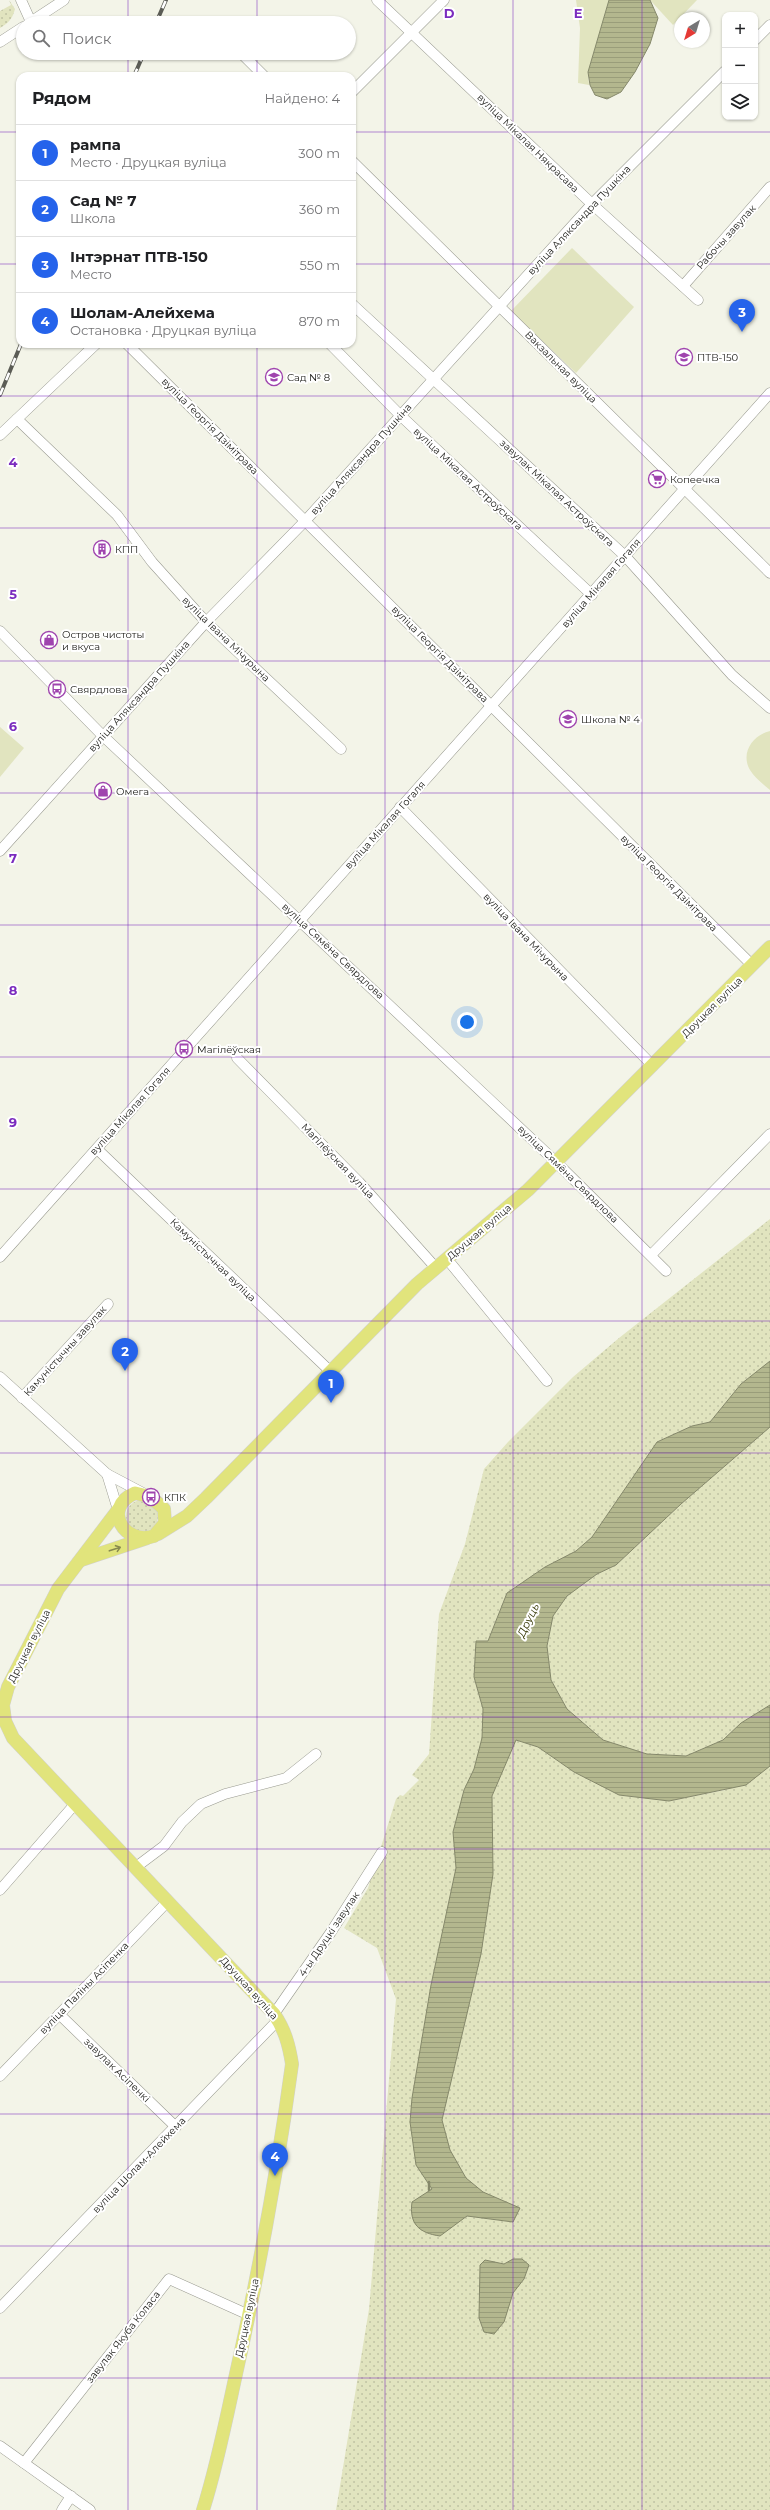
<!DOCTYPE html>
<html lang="ru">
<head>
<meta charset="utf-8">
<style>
	body { margin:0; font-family:Montserrat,sans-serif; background:#f2f2f2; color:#202124 }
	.controls { position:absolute; right:12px; top:12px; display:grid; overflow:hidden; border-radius:8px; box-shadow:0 1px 3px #0004 }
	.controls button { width:36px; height:36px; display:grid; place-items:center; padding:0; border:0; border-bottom:1px solid #e0e0e0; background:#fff; color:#202124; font:20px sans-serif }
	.compass { position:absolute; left:674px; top:12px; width:36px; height:36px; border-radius:50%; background:#fff; box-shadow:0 1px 3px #0004; rotate:218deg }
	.you { position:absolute; left:467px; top:1022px; width:14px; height:14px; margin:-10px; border:3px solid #fff; border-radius:50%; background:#1a73e8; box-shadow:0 0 0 6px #1a73e833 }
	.badge { display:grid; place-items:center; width:26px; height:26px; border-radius:50%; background:#2563eb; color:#fff; font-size:13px; font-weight:700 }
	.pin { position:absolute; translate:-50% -33px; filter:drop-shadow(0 1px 2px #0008) }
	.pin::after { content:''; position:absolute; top:21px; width:14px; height:12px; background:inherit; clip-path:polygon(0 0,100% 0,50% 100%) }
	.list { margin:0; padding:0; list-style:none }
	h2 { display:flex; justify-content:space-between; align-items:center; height:52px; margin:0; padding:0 16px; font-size:17px }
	h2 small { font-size:13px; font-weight:400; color:#757577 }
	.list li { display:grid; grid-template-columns:26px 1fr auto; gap:12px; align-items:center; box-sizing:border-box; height:56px; padding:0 16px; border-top:1px solid #e0e0e0 }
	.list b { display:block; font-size:15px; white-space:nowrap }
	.list p { margin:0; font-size:13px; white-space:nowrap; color:#757577 }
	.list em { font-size:13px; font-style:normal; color:#757577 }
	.icon { flex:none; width:22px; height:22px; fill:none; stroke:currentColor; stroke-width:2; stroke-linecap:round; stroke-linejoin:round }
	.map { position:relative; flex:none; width:770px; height:2510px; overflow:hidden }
	.search { position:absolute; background:#fff; box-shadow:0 1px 3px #0004; left:16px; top:16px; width:340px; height:44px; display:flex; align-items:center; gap:10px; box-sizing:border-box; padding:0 14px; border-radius:22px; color:#757577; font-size:15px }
	.panel { position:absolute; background:#fff; box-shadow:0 1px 3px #0004; left:16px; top:72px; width:340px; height:276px; border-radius:12px }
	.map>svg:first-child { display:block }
	.grass { fill:url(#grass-dots) }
	.park { fill:#e1e4bf }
	.water { fill:url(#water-rules); stroke:#85886a }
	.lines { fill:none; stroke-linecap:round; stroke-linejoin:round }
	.stream { stroke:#85886a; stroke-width:2.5 }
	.minor-casing { stroke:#98998f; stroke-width:11 }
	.major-casing { stroke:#d1d1d1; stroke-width:14 }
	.minor { stroke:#fff; stroke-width:10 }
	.major { stroke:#e1e47c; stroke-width:13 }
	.rail-casing { stroke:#5b5c55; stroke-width:4 }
	.rail { stroke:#fff; stroke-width:2.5; stroke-dasharray:8; stroke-linecap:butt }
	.oneway { stroke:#888a4f }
	.grid { fill:none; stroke:#7b2cbf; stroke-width:1; stroke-opacity:0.55 }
	.labels { text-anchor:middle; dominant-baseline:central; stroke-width:4; stroke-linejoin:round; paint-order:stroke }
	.street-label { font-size:10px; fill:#1b1b17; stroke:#fff }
	.poi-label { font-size:10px; fill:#1b1b17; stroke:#fff; text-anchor:start }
	.water-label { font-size:11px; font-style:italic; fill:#333501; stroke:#fff }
	.grid-label { font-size:13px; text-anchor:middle; font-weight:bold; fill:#7b2cbf; stroke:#fff; stroke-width:4; stroke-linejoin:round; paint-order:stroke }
</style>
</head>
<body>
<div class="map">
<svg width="770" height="2510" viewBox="0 0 770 2510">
	<defs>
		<pattern id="grass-dots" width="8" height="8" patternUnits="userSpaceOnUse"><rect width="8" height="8" fill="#e1e4bf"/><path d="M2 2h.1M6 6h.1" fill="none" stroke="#c0c3a3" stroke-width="1.8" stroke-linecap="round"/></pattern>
		<pattern id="water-rules" width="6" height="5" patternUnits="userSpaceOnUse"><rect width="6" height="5" fill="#b3b78e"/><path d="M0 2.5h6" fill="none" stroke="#999d7a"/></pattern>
	</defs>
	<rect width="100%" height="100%" fill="#f3f4e8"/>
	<g class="grass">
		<path d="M9 0 15 9C12 20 8 23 0 28V11L11 5Z"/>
		<polygon points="770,1219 770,1361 741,1384 710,1422 692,1426 657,1442 592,1537 576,1551 545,1567 507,1593 488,1641 476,1641 474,1677 483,1709 516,1740 538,1747 574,1772 619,1795 669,1801 725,1790 770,1766 770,2510 336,2510 369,2309 396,1999 377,1948 344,1928 368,1888 396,1799 400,1795 403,1796 419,1780 412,1775 429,1754 439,1614 465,1544 484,1469 508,1442 573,1377 619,1338"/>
		<polygon points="770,1427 770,1705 741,1723 723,1740 686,1756 647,1754 603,1740 567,1709 551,1680 547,1646 553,1616 567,1596 597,1574 616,1565 681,1504"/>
		<circle cx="142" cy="1516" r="16"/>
	</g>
	<g class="park">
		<polygon points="576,0 609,0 588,72 589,85 578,83 580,28"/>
		<polygon points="650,0 697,0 673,25"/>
		<polygon points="572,248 634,307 576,373 511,311"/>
		<polygon points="0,727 24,748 0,777"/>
		<path d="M770 731V790C763 784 755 778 750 770 740 753 753 735 770 731Z"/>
	</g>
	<g class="water">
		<polygon points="609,0 650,0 658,18 650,44 635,72 621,92 607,99 595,95 590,85 588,72"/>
		<path d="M770 1361V1427L681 1504 616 1565 597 1574 567 1596 553 1616 547 1646 551 1680 567 1709 603 1740 647 1754 686 1756 723 1740 741 1723 770 1705V1766L746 1785 669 1801 619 1795 574 1772 538 1747 516 1740 492 1796 493 1874 481 1954 442 2120 450 2150 466 2178 483 2192 520 2208 513 2222 467 2216 440 2236C419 2233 409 2224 412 2202L432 2189 416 2165 410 2122 412 2098 431 1985 456 1868 453 1832 464 1790 474 1769 482 1738 483 1709 474 1677 476 1641H488L507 1593 545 1567 576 1551 592 1537 657 1442 692 1426 710 1422 741 1384Z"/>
		<polygon points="513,2259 522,2259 529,2265 524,2279 513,2293 504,2322 494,2334 484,2332 479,2318 480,2265 485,2260 504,2264"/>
	</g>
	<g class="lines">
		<polyline class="stream" points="429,2190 429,2182"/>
		<g class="minor-casing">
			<g id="minor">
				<polyline points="21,0 31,22"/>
				<polyline points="377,0 592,204 698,300"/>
				<polyline points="29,23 64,0"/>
				<polyline points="755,40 770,25"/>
				<polyline points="0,42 23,27"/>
				<polyline points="241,53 264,76"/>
				<polyline points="352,92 444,0"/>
				<polyline points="352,161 770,573"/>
				<polyline points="683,286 770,187"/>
				<polyline points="352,304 625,556 732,675 770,708"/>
				<polyline points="127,344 752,965"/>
				<polyline points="330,344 401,416 592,595"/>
				<polyline points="17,419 117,515 152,562 206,622 341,749"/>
				<polyline points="0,435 96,344"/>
				<polyline points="0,631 102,735 556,1162 666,1271"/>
				<polyline points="400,807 653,1066"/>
				<polyline points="0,851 206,622 306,520 592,204 725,71"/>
				<polyline points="237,1058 359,1182 436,1268"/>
				<polyline points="97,1149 330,1371"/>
				<polyline points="651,1255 770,1134"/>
				<polyline points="0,1257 770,393"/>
				<polyline points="447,1259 547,1381"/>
				<polyline points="0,1377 107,1474 143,1493"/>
				<polyline points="22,1398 108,1304"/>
				<polyline points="107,1474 118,1510"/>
				<polyline points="136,1867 164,1846 182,1822 201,1804 225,1794 286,1778 316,1754"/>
				<polyline points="0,1890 75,1804"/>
				<polyline points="59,2014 176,2127"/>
				<polyline points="274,2014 331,1932 382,1852"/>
				<polyline points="0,2076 168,1901"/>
				<polyline points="0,2308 278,2020"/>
				<polyline points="0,2446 90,2510"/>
				<polyline points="24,2463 169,2279 249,2315"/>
				<polyline points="62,2510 71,2496"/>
			</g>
		</g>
		<g class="major-casing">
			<g id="major">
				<path d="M135 1493 151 1497 164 1509 165 1523 154 1536C125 1546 101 1508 135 1493Z"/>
				<path d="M118 1510 58 1589 8 1687 3 1705 5 1721 13 1738 274 2014C285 2030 289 2045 292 2064 278 2168 259 2271 236 2374 226 2420 217 2466 203 2510"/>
				<polyline points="158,1534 187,1516 206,1498 417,1284 528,1190 770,947"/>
				<polyline points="81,1560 147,1538"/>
			</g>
		</g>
		<use href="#minor" class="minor"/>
		<use href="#major" class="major"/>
		<g class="rail-casing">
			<g id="rail">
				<polyline points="156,23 166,0"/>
				<polyline points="134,76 144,53"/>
				<polyline points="0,395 21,344"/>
			</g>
		</g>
		<use href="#rail" class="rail"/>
	</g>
	<defs><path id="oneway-shaft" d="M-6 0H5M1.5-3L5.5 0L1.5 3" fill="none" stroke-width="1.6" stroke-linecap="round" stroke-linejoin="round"/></defs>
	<use class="oneway" href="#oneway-shaft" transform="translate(115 1549) rotate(-18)"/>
	<path class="grid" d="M128 0V23M257 0V23M385 0V2510M513 0V2510M642 0V2510M128 53V76M257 53V76M0 132H20M352 132H770M0 264H20M352 264H770M128 344V2510M257 344V2510M0 396H770M0 528H770M0 661H770M0 793H770M0 925H770M0 1057H770M0 1189H770M0 1321H770M0 1453H770M0 1585H770M0 1717H770M0 1849H770M0 1982H770M0 2114H770M0 2246H770M0 2378H770"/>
	<defs>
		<g id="university-ring" transform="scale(0.9)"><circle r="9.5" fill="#fff" stroke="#9f44ae" stroke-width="1.5"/><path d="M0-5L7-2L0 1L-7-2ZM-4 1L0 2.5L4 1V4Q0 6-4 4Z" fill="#9f44ae"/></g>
		<g id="school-ring" transform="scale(0.9)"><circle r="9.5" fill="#fff" stroke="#9f44ae" stroke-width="1.5"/><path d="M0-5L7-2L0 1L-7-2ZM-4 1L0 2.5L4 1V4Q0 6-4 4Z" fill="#9f44ae"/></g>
		<g id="supermarket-ring" transform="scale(0.9)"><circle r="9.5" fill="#fff" stroke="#9f44ae" stroke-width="1.5"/><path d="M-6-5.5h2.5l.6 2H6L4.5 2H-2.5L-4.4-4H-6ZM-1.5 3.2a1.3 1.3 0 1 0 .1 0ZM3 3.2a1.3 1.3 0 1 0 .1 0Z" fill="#9f44ae"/></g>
		<g id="building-ring" transform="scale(0.9)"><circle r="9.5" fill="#fff" stroke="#9f44ae" stroke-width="1.5"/><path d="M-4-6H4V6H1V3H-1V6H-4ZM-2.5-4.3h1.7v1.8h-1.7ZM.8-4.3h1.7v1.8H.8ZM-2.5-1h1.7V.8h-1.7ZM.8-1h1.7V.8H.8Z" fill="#9f44ae"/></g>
		<g id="shop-ring" transform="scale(0.9)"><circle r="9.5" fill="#fff" stroke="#9f44ae" stroke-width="1.5"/><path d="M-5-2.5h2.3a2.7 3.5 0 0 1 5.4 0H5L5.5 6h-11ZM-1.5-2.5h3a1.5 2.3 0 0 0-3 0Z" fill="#9f44ae"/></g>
		<g id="bus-ring" transform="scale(0.9)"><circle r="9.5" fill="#fff" stroke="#9f44ae" stroke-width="1.5"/><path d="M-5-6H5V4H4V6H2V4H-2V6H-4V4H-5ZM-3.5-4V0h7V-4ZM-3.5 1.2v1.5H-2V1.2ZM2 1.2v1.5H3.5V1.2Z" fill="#9f44ae"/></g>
	</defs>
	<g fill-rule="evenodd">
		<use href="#university-ring" x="684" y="357"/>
		<use href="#school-ring" x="274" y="377"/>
		<use href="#supermarket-ring" x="657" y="479"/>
		<use href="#building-ring" x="102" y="549"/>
		<use href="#shop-ring" x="49" y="640"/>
		<use href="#bus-ring" x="57" y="689"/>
		<use href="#school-ring" x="568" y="719"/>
		<use href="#shop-ring" x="103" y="791"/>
		<use href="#bus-ring" x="184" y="1049"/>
		<use href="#bus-ring" x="151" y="1497"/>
	</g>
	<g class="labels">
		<g class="street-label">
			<text transform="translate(528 143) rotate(44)">вуліца Мікалая Някрасава</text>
			<text transform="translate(579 220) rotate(-47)">вуліца Аляксандра Пушкіна</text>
			<text transform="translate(726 237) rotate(-48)">Рабочы завулак</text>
			<text transform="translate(561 367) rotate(45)">Вакзальная вуліца</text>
			<text transform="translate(210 426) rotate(45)">вуліца Георгія Дзімітрава</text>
			<text transform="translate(361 459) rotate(-48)">вуліца Аляксандра Пушкіна</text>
			<text transform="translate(468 479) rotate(43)">вуліца Мікалая Астроўскага</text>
			<text transform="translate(557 493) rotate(43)">завулак Мікалая Астроўскага</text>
			<text transform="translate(601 583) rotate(-49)">вуліца Мікалая Гогаля</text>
			<text transform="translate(226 639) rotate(44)">вуліца Івана Мічурына</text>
			<text transform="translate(440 654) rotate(45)">вуліца Георгія Дзімітрава</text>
			<text transform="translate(139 696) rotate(-48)">вуліца Аляксандра Пушкіна</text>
			<text transform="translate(385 825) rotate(-48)">вуліца Мікалая Гогаля</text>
			<text transform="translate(669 883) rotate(45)">вуліца Георгія Дзімітрава</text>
			<text transform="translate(526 937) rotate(46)">вуліца Івана Мічурына</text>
			<text transform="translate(333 951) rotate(43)">вуліца Сямёна Свярдлова</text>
			<text transform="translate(712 1007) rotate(-45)">Друцкая вуліца</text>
			<text transform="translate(130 1111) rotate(-48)">вуліца Мікалая Гогаля</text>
			<text transform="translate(338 1161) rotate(46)">Магілёўская вуліца</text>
			<text transform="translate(568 1174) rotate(44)">вуліца Сямёна Свярдлова</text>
			<text transform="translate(479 1232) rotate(-40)">Друцкая вуліца</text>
			<text transform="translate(213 1260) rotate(44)">Камуністычная вуліца</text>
			<text transform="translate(65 1351) rotate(-48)">Камуністычны завулак</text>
			<text transform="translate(29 1646) rotate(-63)">Друцкая вуліца</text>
			<text transform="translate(329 1934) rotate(-56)">4-ы Друцкі завулак</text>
			<text transform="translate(84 1988) rotate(-46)">вуліца Паліны Асіпенка</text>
			<text transform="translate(249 1988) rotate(48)">Друцкая вуліца</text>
			<text transform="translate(117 2070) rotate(44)">завулак Асіпенкі</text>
			<text transform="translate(139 2165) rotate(-46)">вуліца Шолам-Алейхема</text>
			<text transform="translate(247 2318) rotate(-78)">Друцкая вуліца</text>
			<text transform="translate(123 2337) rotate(-52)">завулак Якуба Коласа</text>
		</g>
		<g class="poi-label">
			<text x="697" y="357">ПТВ-150</text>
			<text x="287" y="377">Сад № 8</text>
			<text x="670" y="479">Копеечка</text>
			<text x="115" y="549">КПП</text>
			<text x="62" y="634">Остров чистоты<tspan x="62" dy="12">и вкуса</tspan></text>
			<text x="70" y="689">Свярдлова</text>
			<text x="581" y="719">Школа № 4</text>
			<text x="116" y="791">Омега</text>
			<text x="197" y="1049">Магілёўская</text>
			<text x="164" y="1497">КПК</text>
		</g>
		<g class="water-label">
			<text transform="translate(528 1620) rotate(-64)">Друць</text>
		</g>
	</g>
	<g class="grid-label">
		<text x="449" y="18">D</text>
		<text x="578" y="18">E</text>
		<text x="13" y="467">4</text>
		<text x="13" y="599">5</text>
		<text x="13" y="731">6</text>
		<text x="13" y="863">7</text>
		<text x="13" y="995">8</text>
		<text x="13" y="1127">9</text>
	</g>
</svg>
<div class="controls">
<button>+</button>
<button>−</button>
<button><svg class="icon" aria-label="layers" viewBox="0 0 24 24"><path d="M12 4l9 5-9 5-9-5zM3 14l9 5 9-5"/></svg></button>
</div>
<svg class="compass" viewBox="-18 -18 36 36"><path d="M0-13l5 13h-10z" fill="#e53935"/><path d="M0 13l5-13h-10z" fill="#757577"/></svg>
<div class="you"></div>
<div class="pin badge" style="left:331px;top:1403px">1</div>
<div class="pin badge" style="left:125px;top:1371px">2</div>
<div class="pin badge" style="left:742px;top:332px">3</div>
<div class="pin badge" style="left:275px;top:2176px">4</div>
<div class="search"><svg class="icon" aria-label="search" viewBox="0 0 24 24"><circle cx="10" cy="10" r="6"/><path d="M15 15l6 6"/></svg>Поиск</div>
<section class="panel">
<h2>Рядом<small>Найдено: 4</small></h2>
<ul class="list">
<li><span class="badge">1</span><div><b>рампа</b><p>Место · Друцкая вуліца</p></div><em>300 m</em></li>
<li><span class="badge">2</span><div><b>Сад № 7</b><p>Школа</p></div><em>360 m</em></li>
<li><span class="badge">3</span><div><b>Інтэрнат ПТВ-150</b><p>Место</p></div><em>550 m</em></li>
<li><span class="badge">4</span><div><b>Шолам-Алейхема</b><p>Остановка · Друцкая вуліца</p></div><em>870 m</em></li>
</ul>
</section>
</div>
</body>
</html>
